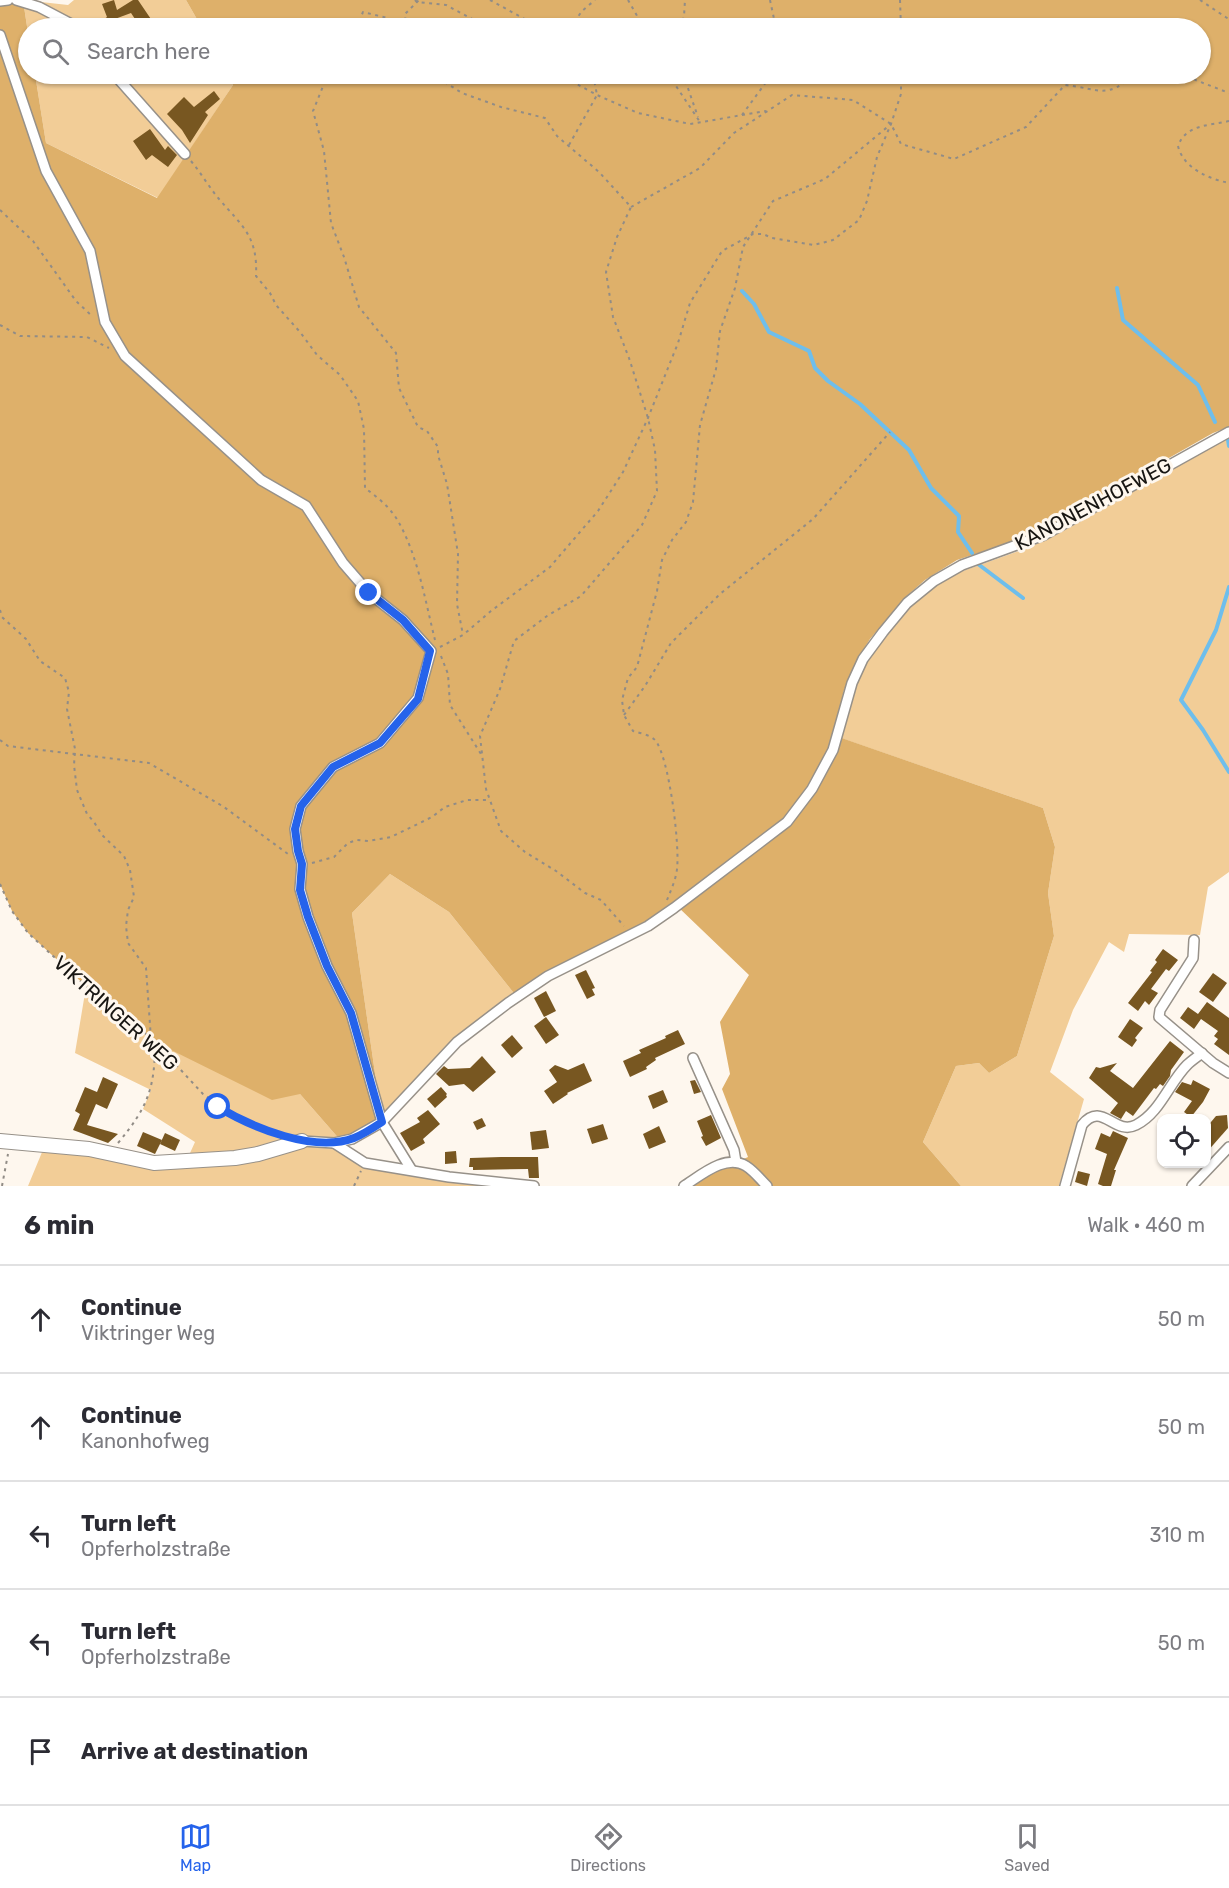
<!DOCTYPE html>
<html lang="en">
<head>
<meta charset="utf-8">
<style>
	body { margin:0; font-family:Rubik,sans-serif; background:#f7f7f7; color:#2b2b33 }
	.controls { position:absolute; right:18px; bottom:18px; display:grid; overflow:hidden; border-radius:12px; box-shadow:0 2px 4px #0004 }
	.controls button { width:54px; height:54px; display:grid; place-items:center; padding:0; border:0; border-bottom:2px solid #e1e1e2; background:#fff; color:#2b2b33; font:30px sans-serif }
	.stop { position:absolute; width:18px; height:18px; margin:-14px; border:4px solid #2563eb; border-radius:50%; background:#fff }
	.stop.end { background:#2563eb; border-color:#fff; box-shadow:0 2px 6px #0008 }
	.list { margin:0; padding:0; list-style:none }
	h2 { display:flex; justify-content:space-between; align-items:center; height:78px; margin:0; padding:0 24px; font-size:26px }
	h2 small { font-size:20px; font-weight:400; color:#7c7c81 }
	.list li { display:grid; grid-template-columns:39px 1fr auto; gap:18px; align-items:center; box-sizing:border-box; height:108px; padding:0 24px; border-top:2px solid #e1e1e2 }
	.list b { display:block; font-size:22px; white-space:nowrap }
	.list p { margin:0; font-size:20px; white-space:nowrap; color:#7c7c81 }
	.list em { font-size:20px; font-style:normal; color:#7c7c81 }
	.icon { flex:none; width:33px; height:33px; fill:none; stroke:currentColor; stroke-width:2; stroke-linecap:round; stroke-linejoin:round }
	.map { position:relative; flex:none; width:1229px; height:1186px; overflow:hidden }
	.search { position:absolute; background:#fff; box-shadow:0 2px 4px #0004; left:18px; right:18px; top:18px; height:66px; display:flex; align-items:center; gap:15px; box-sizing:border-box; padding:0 21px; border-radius:33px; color:#7c7c81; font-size:22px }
	.sheet { height:618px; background:#fff }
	nav { display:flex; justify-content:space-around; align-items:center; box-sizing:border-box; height:84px; border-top:2px solid #e1e1e2; background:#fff; font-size:16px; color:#7c7c81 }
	nav a { display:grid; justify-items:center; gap:3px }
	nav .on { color:#2563eb }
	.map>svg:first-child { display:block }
	.green { fill:#f2cd97 }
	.forest { fill:#deb06a }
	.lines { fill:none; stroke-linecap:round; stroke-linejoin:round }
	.stream { stroke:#6ebeec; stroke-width:4 }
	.building { fill:#785721 }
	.street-casing { stroke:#979189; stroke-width:12 }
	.secondary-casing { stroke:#979189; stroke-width:16 }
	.path { stroke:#918c86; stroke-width:2; stroke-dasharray:3 4.5; stroke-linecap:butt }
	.street { stroke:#fff; stroke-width:9 }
	.secondary { stroke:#fff; stroke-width:14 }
	.route { stroke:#2563eb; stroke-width:8 }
	.labels { text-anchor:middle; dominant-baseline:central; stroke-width:6; stroke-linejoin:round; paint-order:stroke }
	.street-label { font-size:20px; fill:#171512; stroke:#fef7ee }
</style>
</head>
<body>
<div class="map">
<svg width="1229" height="1186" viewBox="0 0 1229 1186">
	<rect width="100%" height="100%" fill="#fef7ee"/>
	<g class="green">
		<polygon points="23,0 68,5 74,0 186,0 202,28 28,28 28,33"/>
		<polygon points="35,74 227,74 233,85 158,198 46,143"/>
		<polygon points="1229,439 1229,872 1208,887 1200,935 1129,934 1124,952 1109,942 1073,1010 1050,1072 1084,1099 1059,1186 961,1186 923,1142 956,1066 979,1063 989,1073 1017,1056 1054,936 1048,893 1055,847 1043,808 841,738 853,694 866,662 913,604 949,576 1033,546 1189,457 1218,442"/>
		<polygon points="390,874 449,912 517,997 457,1042 382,1122 352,913"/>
		<polygon points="86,987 155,1042 300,1094 341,1141 365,1163 534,1186 28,1186 45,1145 186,1162 195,1142 143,1109 151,1090 75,1053"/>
	</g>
	<polygon class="forest" points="0,0 23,0 28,33 28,74 35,74 46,143 157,198 233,85 227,74 1200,74 1200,28 202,28 186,0 1229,0 1229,427 1213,433 1033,535 957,560 925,580 909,594 870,639 856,662 844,690 833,735 1043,808 1055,847 1048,893 1054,936 1017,1056 989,1073 979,1063 956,1066 923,1142 961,1186 684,1186 748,1157 722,1089 730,1074 720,1022 749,975 677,906 517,997 449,912 390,874 352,913 382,1122 341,1141 300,1094 272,1100 155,1042 101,1000 28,933 12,911 0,884"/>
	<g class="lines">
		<g class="stream">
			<polyline points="1117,288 1123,320 1198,385 1215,422"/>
			<polyline points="742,291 754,304 769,332 809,351 815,368 828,381 860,404 909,450 931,488 959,516 958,532 972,553"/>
			<polyline points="1228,440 1229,446"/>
			<polyline points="978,564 1023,598"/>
			<polyline points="1229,587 1216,630 1181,700 1203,730 1229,772"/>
		</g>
	</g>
	<g class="building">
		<polygon points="114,0 117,10 133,0 138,0 157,28 141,28 131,13 104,23 103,20 107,17 102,4"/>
		<polygon points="214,91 220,99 205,112 208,115 190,143 182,130 167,114 184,97 194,107"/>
		<polygon points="150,129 165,150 168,146 177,155 168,167 152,155 146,160 133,141"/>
		<polygon points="1163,949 1178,960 1169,971 1166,969 1151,989 1158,993 1149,1005 1145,1001 1138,1011 1128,1003 1152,972 1150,971 1157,962 1155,960"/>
		<polygon points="586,970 595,988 592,989 595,995 587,999 575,975"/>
		<polygon points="1213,973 1227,983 1213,1002 1199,992"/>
		<polygon points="546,991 556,1011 544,1017 534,998"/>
		<polygon points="1207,1002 1229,1018 1229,1055 1214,1044 1218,1039 1214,1036 1218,1031 1201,1019 1194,1029 1180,1018 1188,1007 1198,1014"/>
		<polygon points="546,1017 559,1035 546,1044 534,1026"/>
		<polygon points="1130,1019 1143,1028 1135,1038 1137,1040 1132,1047 1118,1037"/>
		<polygon points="678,1030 685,1044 655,1058 656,1060 646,1067 647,1069 630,1077 623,1061 641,1053 639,1050 666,1038 665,1036"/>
		<polygon points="512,1035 523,1048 512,1058 501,1045"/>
		<polygon points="1170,1041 1184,1052 1171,1070 1170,1076 1163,1086 1160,1084 1156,1089 1154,1088 1133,1116 1126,1111 1121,1119 1110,1113 1118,1103 1089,1078 1096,1067 1100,1068 1117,1063 1110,1071 1133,1088"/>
		<polygon points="482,1056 496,1072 473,1092 464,1084 449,1086 436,1074 444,1066 448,1069 470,1068"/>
		<polygon points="584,1063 592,1081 567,1093 568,1094 553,1104 544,1091 557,1082 549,1070 555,1065 568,1070"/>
		<polygon points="103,1077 118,1084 107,1109 96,1104 87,1125 118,1134 108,1143 73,1130 80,1114 75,1111 85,1087 97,1092"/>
		<polygon points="695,1080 701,1092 694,1094 690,1081"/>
		<polygon points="1193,1080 1210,1089 1203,1102 1191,1117 1184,1112 1192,1101 1175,1092 1182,1082 1191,1085"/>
		<polygon points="441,1087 447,1094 446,1095 447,1097 435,1108 427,1099"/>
		<polygon points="663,1090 668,1102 653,1109 648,1096"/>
		<polygon points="428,1110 440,1124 423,1139 425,1143 411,1151 400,1133 420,1122 417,1118"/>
		<polygon points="711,1115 721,1138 706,1146 701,1137 703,1136 697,1121"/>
		<polygon points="1227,1115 1228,1128 1206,1153 1206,1128 1216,1116"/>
		<polygon points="482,1118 486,1126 477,1130 473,1122"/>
		<polygon points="603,1124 608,1139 592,1144 587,1129"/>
		<polygon points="659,1126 666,1142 649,1149 643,1134"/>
		<polygon points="546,1130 549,1148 532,1150 530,1132"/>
		<polygon points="1113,1131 1128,1138 1114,1170 1116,1170 1111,1186 1103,1186 1098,1184 1107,1154 1095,1149 1101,1133 1110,1137"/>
		<polygon points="143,1132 162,1140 155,1154 137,1146"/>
		<polygon points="165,1133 180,1140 175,1151 160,1144"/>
		<polygon points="456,1151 457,1163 445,1164 445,1152"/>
		<polygon points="501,1157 538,1157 539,1178 529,1178 528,1169 473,1170 473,1167 469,1167 470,1158"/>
		<polygon points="1078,1171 1090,1174 1087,1186 1075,1182"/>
	</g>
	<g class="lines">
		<g class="street-casing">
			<g id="street">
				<polyline points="16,0 39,7 79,28"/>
				<polyline points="0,1 8,0"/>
				<polyline points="0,35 46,171 90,251 105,322 125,356 261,480 306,506 343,563 369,593 403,620 431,651 418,698 380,743 333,767 301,806 295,829 298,851 302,864 300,889 308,917 327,966 351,1013 382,1122 411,1169"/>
				<polyline points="114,74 185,154"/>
				<polyline points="1194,940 1193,958 1160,1010 1159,1017 1213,1063 1229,1073"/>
				<polyline points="693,1058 734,1150 736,1162"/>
				<polyline points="302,1141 334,1143 352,1139 382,1122 457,1042 508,1003 548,976 648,926 674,908 787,822 812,789 833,750 852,683 863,659 883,632 907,603 934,581 962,565 1044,535 1229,432"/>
				<polyline points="334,1143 365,1163 449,1177 534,1186"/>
				<path d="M684 1186C700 1176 726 1153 746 1166 754 1171 760 1179 767 1186"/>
				<path d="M1065 1186 1082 1125C1102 1100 1114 1136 1136 1125 1160 1113 1169 1083 1187 1065 1191 1061 1197 1057 1202 1053"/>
				<polyline points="1192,1186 1229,1147"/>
			</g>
		</g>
		<g class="secondary-casing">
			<polyline id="secondary" points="0,1141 89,1149 154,1163 235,1158 258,1154 302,1141"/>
		</g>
		<g class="path">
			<polyline points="415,0 417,2 446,5 489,28"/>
			<polyline points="490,0 541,28"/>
			<polyline points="628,0 644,28"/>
			<polyline points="770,0 776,28"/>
			<polyline points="900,0 901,28"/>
			<polyline points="1200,0 1227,18 1229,21"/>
			<polyline points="356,28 363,12 388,18 401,28"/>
			<polyline points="406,28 405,14 419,0"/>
			<polyline points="570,28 582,11 595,0"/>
			<polyline points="681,28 684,16 685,0"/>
			<polyline points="328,74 313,111 324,151 331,223 344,257 359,307 396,353 399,388 418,427 427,431 438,447 438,455 447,484 458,554 457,604 463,635"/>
			<polyline points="432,74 462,93 501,107 545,118 557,136 599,172 631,207 617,237 606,272 613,317 629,358 648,418 655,450 657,491 642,525 581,596 547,616 514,641 500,689 480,736 486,789 501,831 525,852 556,871 585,893 601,900 624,926"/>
			<polyline points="558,74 597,95 638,113 690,124 766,111"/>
			<polyline points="668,74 700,122"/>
			<polyline points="683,74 698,117"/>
			<polyline points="1180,74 1229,93"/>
			<polyline points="742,115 772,74"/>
			<path d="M1229 121C1209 126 1186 124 1178 146 1183 168 1209 179 1229 183"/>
			<polyline points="569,145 597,95 593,74"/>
			<path d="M191 161C201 173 209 187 219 199 242 226 258 236 256 276L270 293 276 305 300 332 317 355 340 375 358 401 364 429 365 488C377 497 390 507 398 521 418 556 425 600 435 640"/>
			<path d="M631 207 700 168 734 133 792 95 853 100 891 124 901 144 954 159 1026 127 1065 85C1102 89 1104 100 1136 74"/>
			<polyline points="0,210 33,241 76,301 92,316"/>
			<polyline points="0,325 20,336 87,337 109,348"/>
			<polyline points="0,610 2,617 26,639 40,661 65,678 69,692 67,709 75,749 74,765 77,790 87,814 94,822 102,835 124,856 130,870 134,897 128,910 126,926 128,943 146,968 151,1039"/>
			<polyline points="440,647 463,635 491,611 550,567 598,511 623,472 648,418 678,343 690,303 722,251 753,234 763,234 772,238 814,245 833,240 859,220 867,201 877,157 891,124 901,94 901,74"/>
			<polyline points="441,656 448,674 450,705 481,754"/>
			<polyline points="624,715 645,686 671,643 720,594 813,519 890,432"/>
			<polyline points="0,740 8,746 149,763 224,807 288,854"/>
			<polyline points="312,863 334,857 348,843 357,840 368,841 391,837 432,817 445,807 467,800 490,800"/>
			<polyline points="0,884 12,911 28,933 101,1000 132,1022 155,1042 203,1094 234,1116 282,1135"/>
			<path d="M667 900C671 890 676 879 677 869 680 845 669 756 655 740 650 735 640 733 633 731L624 715 622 700 628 678 637 667 657 591 662 560 672 540 686 522 693 502 700 425 716 369 720 331 735 288 743 247 773 201 825 179 891 124"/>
			<path d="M118 1143C148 1107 155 1088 155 1042"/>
			<polyline points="2,1186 8,1154"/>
			<polyline points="354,1186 361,1171"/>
		</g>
		<use href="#street" class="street"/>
		<use href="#secondary" class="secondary"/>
	</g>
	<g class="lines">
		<path class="route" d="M218 1107C253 1128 314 1153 354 1138 364 1134 373 1128 382 1122L351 1013 327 966 308 917 300 890 302 864 298 851 295 829 301 806 333 767 380 743 418 699 430 651 403 620 369 593"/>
	</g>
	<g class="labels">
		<g class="street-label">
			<text transform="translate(1093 504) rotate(-28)">KANONENHOFWEG</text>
			<text transform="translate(116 1013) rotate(42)">VIKTRINGER WEG</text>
		</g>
	</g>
</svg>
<div class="controls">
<button><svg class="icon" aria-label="locate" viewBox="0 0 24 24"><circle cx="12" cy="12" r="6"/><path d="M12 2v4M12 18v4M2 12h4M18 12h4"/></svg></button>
</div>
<div class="stop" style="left:218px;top:1107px"></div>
<div class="stop end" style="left:369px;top:593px"></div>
<div class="search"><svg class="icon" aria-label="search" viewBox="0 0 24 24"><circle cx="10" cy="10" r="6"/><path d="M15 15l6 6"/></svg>Search here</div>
</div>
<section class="sheet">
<h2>6 min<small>Walk · 460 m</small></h2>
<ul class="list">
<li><svg class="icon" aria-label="ahead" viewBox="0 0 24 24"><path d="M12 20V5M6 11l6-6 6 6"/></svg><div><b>Continue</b><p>Viktringer Weg</p></div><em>50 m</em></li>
<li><svg class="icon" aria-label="ahead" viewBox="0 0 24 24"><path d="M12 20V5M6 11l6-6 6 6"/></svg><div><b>Continue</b><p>Kanonhofweg</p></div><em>50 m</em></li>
<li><svg class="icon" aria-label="left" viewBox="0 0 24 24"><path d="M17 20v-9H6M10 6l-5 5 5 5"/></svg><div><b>Turn left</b><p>Opferholzstraße</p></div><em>310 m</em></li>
<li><svg class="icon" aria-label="left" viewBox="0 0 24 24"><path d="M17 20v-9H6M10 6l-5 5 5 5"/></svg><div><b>Turn left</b><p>Opferholzstraße</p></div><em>50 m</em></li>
<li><svg class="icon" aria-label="arrive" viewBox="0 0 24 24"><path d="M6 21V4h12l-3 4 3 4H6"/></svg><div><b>Arrive at destination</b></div></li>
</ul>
</section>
<nav>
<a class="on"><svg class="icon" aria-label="map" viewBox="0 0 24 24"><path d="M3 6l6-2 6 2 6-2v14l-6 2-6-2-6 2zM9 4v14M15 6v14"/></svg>Map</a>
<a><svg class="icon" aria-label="directions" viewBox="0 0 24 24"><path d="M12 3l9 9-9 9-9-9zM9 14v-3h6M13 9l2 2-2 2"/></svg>Directions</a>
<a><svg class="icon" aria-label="saved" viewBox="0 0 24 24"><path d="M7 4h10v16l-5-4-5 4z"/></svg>Saved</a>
</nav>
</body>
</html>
